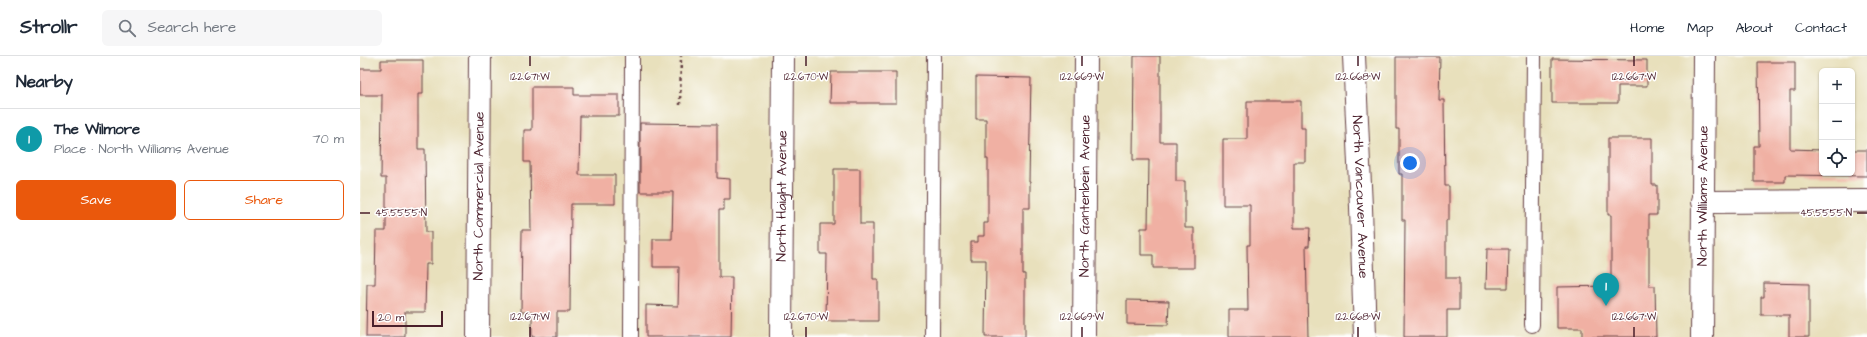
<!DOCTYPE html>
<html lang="en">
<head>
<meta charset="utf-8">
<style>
	body { margin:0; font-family:"Architects Daughter",sans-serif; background:#f6f6f7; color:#1f2937 }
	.controls { position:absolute; right:12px; top:12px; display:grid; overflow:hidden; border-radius:6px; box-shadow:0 1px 3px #0004 }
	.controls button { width:36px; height:36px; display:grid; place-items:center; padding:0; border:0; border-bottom:1px solid #e0e1e3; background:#fff; color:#1f2937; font:20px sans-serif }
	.scale { position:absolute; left:12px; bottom:10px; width:71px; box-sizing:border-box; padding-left:4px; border:2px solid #4a1f2b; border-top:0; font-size:11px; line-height:14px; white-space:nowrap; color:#4a1f2b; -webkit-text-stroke:3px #fff; paint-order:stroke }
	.you { position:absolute; left:1050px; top:107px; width:14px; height:14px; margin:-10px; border:3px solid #fff; border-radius:50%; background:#1a73e8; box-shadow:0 0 0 6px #1a73e833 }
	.badge { display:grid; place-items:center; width:26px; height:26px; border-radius:50%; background:#ea580c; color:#fff; font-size:13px; font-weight:700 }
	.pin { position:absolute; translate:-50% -33px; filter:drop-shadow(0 1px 2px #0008) }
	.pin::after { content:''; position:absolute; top:21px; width:14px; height:12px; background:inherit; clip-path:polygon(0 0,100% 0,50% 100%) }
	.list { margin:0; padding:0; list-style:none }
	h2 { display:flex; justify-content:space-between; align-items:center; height:52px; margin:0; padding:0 16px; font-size:17px }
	h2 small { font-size:13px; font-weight:400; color:#747a83 }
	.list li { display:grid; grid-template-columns:26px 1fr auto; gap:12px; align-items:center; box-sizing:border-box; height:60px; padding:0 16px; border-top:1px solid #e0e1e3 }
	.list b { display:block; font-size:15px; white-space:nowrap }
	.list p { margin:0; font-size:13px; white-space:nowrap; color:#747a83 }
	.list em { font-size:13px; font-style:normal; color:#747a83 }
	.actions { display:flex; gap:8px; padding:12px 16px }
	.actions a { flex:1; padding:9px 0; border:1px solid #ea580c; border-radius:6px; text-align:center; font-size:14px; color:#ea580c }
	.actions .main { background:#ea580c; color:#fff }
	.icon { flex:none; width:22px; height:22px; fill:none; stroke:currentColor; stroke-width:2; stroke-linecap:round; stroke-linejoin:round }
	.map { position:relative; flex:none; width:1507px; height:281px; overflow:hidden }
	header { display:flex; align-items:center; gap:24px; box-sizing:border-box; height:56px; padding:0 20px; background:#fff; border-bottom:1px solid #e0e1e3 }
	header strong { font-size:19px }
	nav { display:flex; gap:22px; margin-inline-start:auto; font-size:14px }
	.search { width:280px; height:36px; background:#f6f6f7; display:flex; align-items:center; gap:10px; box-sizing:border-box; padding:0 14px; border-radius:6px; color:#747a83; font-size:15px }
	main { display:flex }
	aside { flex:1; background:#fff }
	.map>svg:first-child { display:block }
	.building { fill:#f0b0a3 }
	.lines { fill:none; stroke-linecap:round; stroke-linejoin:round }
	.lane-casing { stroke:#623c41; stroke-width:16 }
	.street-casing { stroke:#623c41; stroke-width:24 }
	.secondary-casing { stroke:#623c41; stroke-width:24 }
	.path { stroke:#623c41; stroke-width:2.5; stroke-dasharray:3 3; stroke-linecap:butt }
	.lane { stroke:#fff; stroke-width:14 }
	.street { stroke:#fff; stroke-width:22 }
	.secondary { stroke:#fff; stroke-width:22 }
	.ticks { fill:none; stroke:#4a1f2b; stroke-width:1.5 }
	.labels { text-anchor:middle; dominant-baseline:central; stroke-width:3; stroke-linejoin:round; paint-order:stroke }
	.street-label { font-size:14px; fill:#4a1f2b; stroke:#fff }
	.ticks-label { font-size:10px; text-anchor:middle; fill:#4a1f2b; stroke:#fff; stroke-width:3; stroke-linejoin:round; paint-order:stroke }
</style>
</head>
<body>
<header>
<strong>Strollr</strong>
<div class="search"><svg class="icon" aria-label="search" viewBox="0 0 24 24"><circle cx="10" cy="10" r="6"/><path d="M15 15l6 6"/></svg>Search here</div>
<nav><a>Home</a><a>Map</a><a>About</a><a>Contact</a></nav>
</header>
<main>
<aside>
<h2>Nearby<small></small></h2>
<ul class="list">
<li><span class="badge" style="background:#0f9aa8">1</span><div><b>The Wilmore</b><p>Place · North Williams Avenue</p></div><em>70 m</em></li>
</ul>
<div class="actions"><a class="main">Save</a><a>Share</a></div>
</aside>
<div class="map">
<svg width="1507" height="281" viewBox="0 0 1507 281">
	<rect width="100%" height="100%" fill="#fff"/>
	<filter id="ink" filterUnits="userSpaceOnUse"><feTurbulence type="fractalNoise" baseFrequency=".025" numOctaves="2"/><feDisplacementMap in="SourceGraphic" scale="8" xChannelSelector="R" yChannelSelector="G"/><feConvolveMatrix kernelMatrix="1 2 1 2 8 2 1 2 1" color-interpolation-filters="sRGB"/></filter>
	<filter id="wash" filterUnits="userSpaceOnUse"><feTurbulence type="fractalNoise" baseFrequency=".012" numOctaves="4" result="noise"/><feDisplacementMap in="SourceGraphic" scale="16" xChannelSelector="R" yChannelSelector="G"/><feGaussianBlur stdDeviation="0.9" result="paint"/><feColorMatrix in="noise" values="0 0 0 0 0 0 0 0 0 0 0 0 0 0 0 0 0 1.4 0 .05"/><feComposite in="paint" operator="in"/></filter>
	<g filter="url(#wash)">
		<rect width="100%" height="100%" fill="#e8e0bc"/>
		<g id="blocks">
			<g class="building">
				<polygon points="774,0 800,0 800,86 816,86 816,125 825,125 825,172 834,172 834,212 793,212 793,199 781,199 781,172 788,172 789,104 773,104"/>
				<polygon points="1036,1 1080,1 1079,44 1084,44 1085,130 1089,130 1089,164 1086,164 1086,222 1099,222 1099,254 1087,254 1087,281 1044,281 1045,164 1042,164 1042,118 1039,118 1039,73 1036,73"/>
				<polygon points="1192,3 1287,4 1287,30 1258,30 1258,47 1192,47"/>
				<polygon points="21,4 63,4 63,38 58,38 58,93 65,93 66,176 71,176 71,208 66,208 65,256 45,256 45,281 6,281 7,228 15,228 16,175 26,175 26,122 21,122 22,39 0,39 0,13 21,13"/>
				<polygon points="1398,6 1435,6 1435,35 1430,35 1430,93 1462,94 1462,117 1492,117 1492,94 1507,94 1507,120 1425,119 1425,126 1394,126 1394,90 1399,90"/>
				<polygon points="471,16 536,16 536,47 470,47"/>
				<polygon points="616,21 671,22 669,126 670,126 670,152 663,152 663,218 665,218 665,281 625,281 626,204 611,204 611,186 618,186 618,180 624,180 624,167 628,167 628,103 626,103 626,63 616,63"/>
				<polygon points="172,31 214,31 214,39 259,39 259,60 220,60 219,119 255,119 255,148 211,148 210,256 197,256 197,281 172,281 172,256 161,256 162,174 171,174 170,106 164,106 164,74 172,74"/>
				<polygon points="887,45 941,45 941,72 945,72 945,106 934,106 934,172 950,172 949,190 946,190 948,281 869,281 869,254 888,254 887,189 890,189 890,149 863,149 863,83 887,83"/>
				<polygon points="280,67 357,68 357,122 370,123 370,143 364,143 364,154 359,154 359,221 372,221 371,281 286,281 286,249 318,250 319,211 293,211 293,183 312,183 313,136 280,136"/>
				<polygon points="1248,82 1292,82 1292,129 1297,129 1297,159 1289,159 1289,230 1295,230 1296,281 1222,281 1222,272 1197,272 1197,231 1251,230 1251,159 1248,159"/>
				<polygon points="474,113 500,113 500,168 513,168 513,223 518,223 518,265 466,265 467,198 460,198 460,168 474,168"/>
				<polygon points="1127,193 1149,193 1148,232 1126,232"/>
				<polygon points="1404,227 1449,228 1449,281 1429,281 1429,259 1401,259 1401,241 1404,241"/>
				<polygon points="767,244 809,245 808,269 767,268"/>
			</g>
		</g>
	</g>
	<g filter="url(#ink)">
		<use href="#blocks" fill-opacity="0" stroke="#623c41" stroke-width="1"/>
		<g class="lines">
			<g class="lane-casing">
				<g id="lane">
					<polyline points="1172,269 1174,0"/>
					<polyline points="271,281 272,0"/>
					<polyline points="572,281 574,0"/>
				</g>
			</g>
			<g class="street-casing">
				<g id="street">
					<polyline points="1342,146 1507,145"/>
					<path id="s1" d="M118 281 120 0"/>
					<path id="s2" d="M421 281 423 0"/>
					<path id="s3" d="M724 281 726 0"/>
				</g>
			</g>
			<g class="secondary-casing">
				<g id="secondary">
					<path id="s4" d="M994 0 1001 151 1005 281"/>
					<path id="s5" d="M1342 281 1344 0"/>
				</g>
			</g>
			<polyline class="path" points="320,49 321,0"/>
			<use href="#lane" class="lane"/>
			<use href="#street" class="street"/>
			<use href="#secondary" class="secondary"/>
		</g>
	</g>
	<path class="ticks" d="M170 0V10M446 0V10M722 0V10M998 0V10M1274 0V10M0 157H10M1497 157H1507M170 271V281M446 271V281M722 271V281M998 271V281M1274 271V281"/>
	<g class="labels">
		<g class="street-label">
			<text stroke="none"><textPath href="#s4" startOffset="141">North Vancouver Avenue</textPath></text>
			<text stroke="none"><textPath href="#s5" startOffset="141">North Williams Avenue</textPath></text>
			<text stroke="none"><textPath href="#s1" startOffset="141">North Commercial Avenue</textPath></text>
			<text stroke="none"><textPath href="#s2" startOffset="141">North Haight Avenue</textPath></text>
			<text stroke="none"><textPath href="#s3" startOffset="141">North Gantenbein Avenue</textPath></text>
		</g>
	</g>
	<g class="ticks-label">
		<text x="170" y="24">122.671°W</text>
		<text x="446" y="24">122.670°W</text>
		<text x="722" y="24">122.669°W</text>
		<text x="998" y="24">122.668°W</text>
		<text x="1274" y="24">122.667°W</text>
		<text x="41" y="160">45.5555°N</text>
		<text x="1466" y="160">45.5555°N</text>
		<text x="170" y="264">122.671°W</text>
		<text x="446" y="264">122.670°W</text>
		<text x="722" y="264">122.669°W</text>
		<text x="998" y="264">122.668°W</text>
		<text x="1274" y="264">122.667°W</text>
	</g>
</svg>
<div class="controls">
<button>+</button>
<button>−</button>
<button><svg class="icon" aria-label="locate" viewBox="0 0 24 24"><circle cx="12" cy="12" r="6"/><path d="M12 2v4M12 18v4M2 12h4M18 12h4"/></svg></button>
</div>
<div class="scale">20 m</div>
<div class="you"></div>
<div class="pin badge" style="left:1246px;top:250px;background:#0f9aa8">1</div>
</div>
</main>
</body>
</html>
